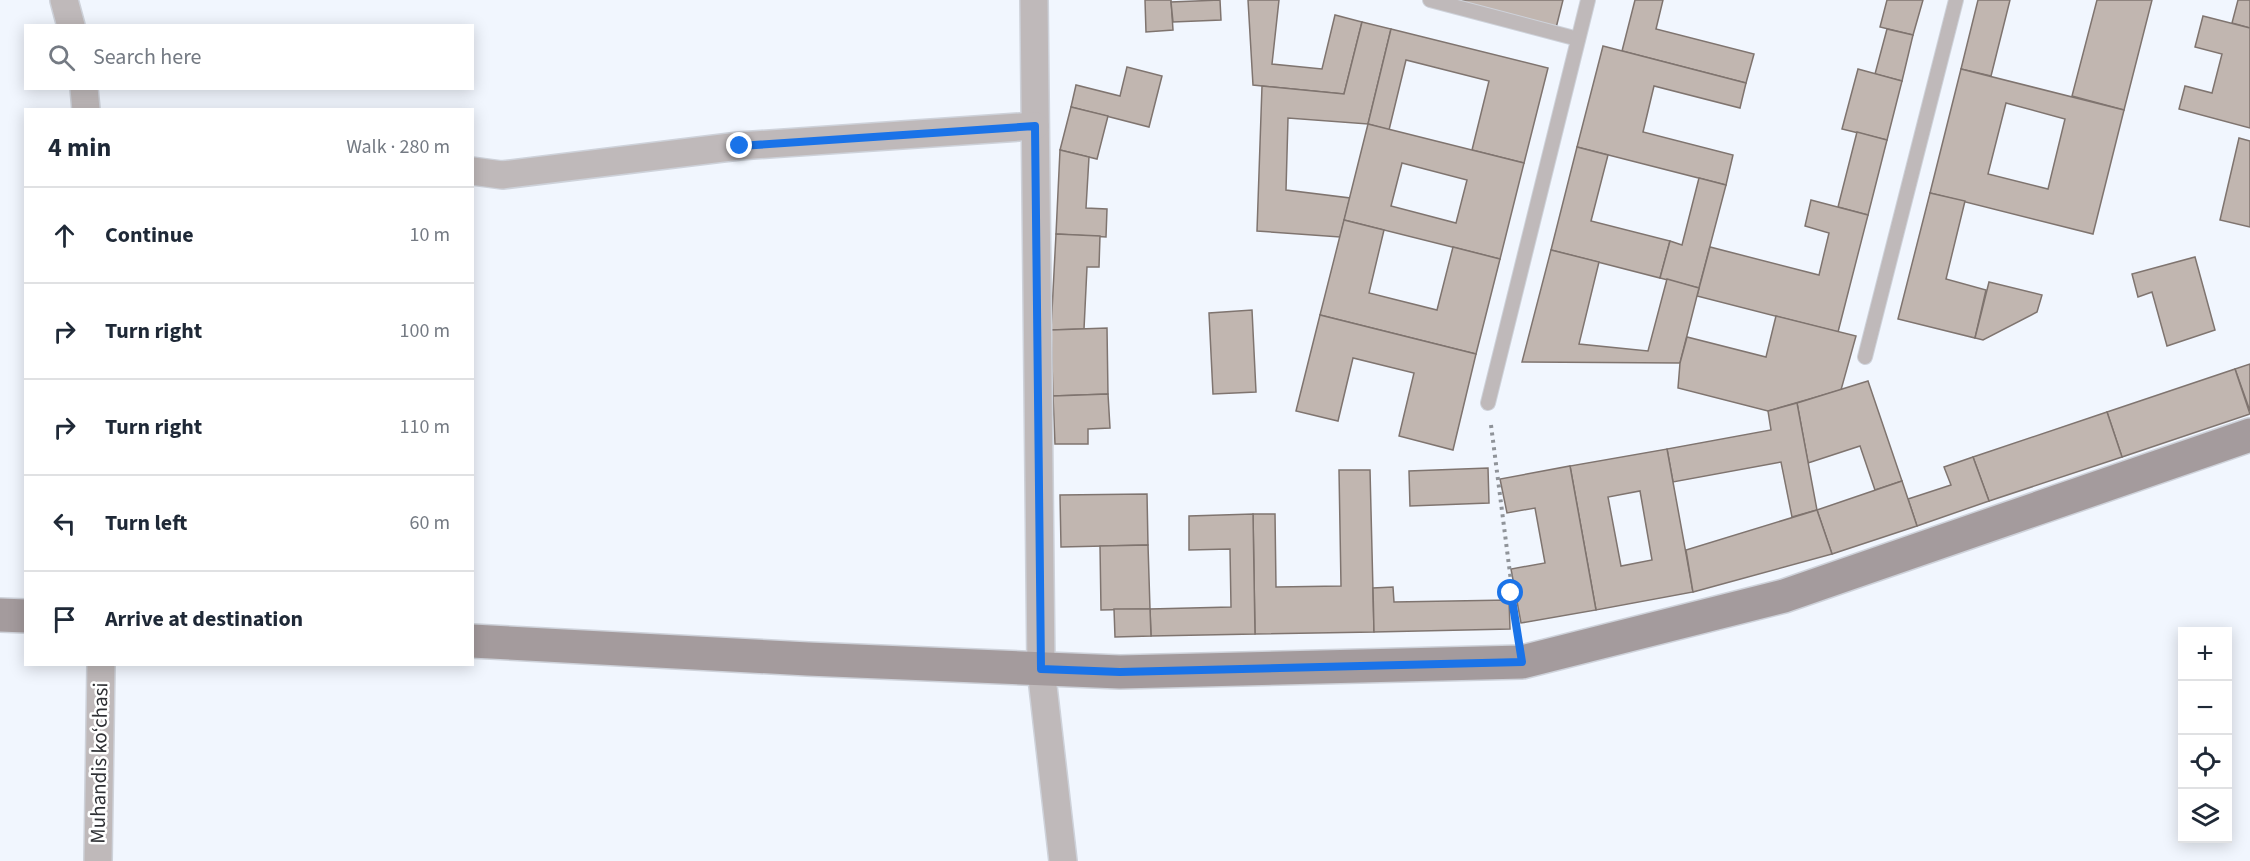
<!DOCTYPE html>
<html lang="en">
<head>
<meta charset="utf-8">
<style>
	body { margin:0; font-family:"Source Sans 3",sans-serif; background:#f2f2f3; color:#1f2937 }
	.controls { position:absolute; right:18px; bottom:18px; display:grid; overflow:hidden; border-radius:0px; box-shadow:0 3px 15px #0003 }
	.controls button { width:54px; height:54px; display:grid; place-items:center; padding:0; border:0; border-bottom:2px solid #e0e1e3; background:#fff; color:#1f2937; font:30px sans-serif }
	.stop { position:absolute; width:18px; height:18px; margin:-14px; border:4px solid #1a73e8; border-radius:50%; background:#fff }
	.stop.end { background:#1a73e8; border-color:#fff; box-shadow:0 2px 6px #0008 }
	.list { margin:0; padding:0; list-style:none }
	h2 { display:flex; justify-content:space-between; align-items:center; height:78px; margin:0; padding:0 24px; font-size:26px }
	h2 small { font-size:20px; font-weight:400; color:#747a83 }
	.list li { display:grid; grid-template-columns:39px 1fr auto; gap:18px; align-items:center; box-sizing:border-box; height:96px; padding:0 24px; border-top:2px solid #e0e1e3 }
	.list b { display:block; font-size:22px; white-space:nowrap }
	.list em { font-size:20px; font-style:normal; color:#747a83 }
	.icon { flex:none; width:33px; height:33px; fill:none; stroke:currentColor; stroke-width:2; stroke-linecap:round; stroke-linejoin:round }
	.map { position:relative; flex:none; width:2250px; height:861px; overflow:hidden }
	.search { position:absolute; background:#fff; box-shadow:0 3px 15px #0003; left:24px; top:24px; width:450px; height:66px; display:flex; align-items:center; gap:15px; box-sizing:border-box; padding:0 21px; border-radius:0px; color:#747a83; font-size:22px }
	.panel { position:absolute; background:#fff; box-shadow:0 3px 15px #0003; left:24px; top:108px; width:450px; height:558px; border-radius:0px }
	.map>svg:first-child { display:block }
	.building { fill:#c1b6b0; stroke:#7f746f; stroke-width:1.5; fill-rule:evenodd }
	.lines { fill:none; stroke-linecap:round; stroke-linejoin:round }
	.lane-casing { stroke:#ced2da; stroke-width:16 }
	.street-casing { stroke:#ced2da; stroke-width:30 }
	.secondary-casing { stroke:#ced2da; stroke-width:36 }
	.path { stroke:#8f9399; stroke-width:4; stroke-dasharray:3 4.5; stroke-linecap:butt }
	.lane { stroke:#bfb9ba; stroke-width:14 }
	.street { stroke:#bfb9ba; stroke-width:27 }
	.secondary { stroke:#a49b9d; stroke-width:33 }
	.route { stroke:#1a73e8; stroke-width:8 }
	.labels { text-anchor:middle; dominant-baseline:central; stroke-width:5; stroke-linejoin:round; paint-order:stroke }
	.street-label { font-size:21px; fill:#2e3034; stroke:#fff }
</style>
</head>
<body>
<div class="map">
<svg width="2250" height="861" viewBox="0 0 2250 861">
	<rect width="100%" height="100%" fill="#f1f6fe"/>
	<g class="building">
		<polygon points="1145,0 1171,0 1173,30 1146,32"/>
		<polygon points="1220,0 1221,20 1173,22 1171,2"/>
		<polygon points="1248,0 1279,0 1272,64 1322,69 1335,15 1362,22 1344,94 1253,85"/>
		<polygon points="1443,0 1563,0 1556,28"/>
		<polygon points="1635,0 1663,0 1656,29 1754,54 1746,83 1622,51"/>
		<polygon points="1887,0 1923,0 1913,35 1880,27"/>
		<polygon points="1978,0 2010,0 1991,76 1961,69"/>
		<polygon points="2097,0 2152,0 2124,110 2072,96"/>
		<polygon points="2238,0 2250,0 2250,28 2232,23"/>
		<polygon points="2203,16 2250,28 2250,128 2179,109 2185,86 2212,93 2222,54 2195,47"/>
		<polygon points="1362,22 1391,29 1368,124 1288,118 1286,190 1350,198 1340,237 1257,231 1262,86 1344,94"/>
		<polygon points="1391,29 1548,68 1524,163 1472,150 1489,81 1406,60 1389,130 1368,124"/>
		<polygon points="1887,29 1913,35 1902,81 1875,74"/>
		<polygon points="1603,46 1746,83 1740,108 1654,86 1643,132 1733,155 1726,185 1577,147"/>
		<polygon points="1127,67 1162,76 1149,127 1071,107 1076,85 1120,96"/>
		<polygon points="1858,69 1902,81 1887,140 1842,129"/>
		<path d="M1961 69 2124 110 2093 234 1930 193ZM2006 103 2065 119 2048 189 1988 174Z"/>
		<polygon points="1071,107 1108,116 1097,159 1060,150"/>
		<path d="M1368 124 1524 163 1500 259 1344 220ZM1402 163 1467 180 1456 223 1391 206Z"/>
		<polygon points="1857,132 1887,140 1868,215 1838,207"/>
		<polygon points="2239,138 2250,141 2250,227 2220,220"/>
		<polygon points="1577,147 1608,155 1591,221 1670,241 1660,278 1551,250"/>
		<polygon points="1060,150 1089,157 1086,208 1107,209 1106,237 1056,234"/>
		<polygon points="1699,178 1726,185 1699,288 1660,278 1670,241 1682,245"/>
		<polygon points="1930,193 1965,201 1946,279 1986,290 1975,338 1898,319"/>
		<polygon points="1811,200 1868,215 1838,332 1697,296 1710,247 1819,275 1829,233 1805,226"/>
		<polygon points="1344,220 1384,230 1369,293 1437,310 1453,247 1500,259 1476,354 1320,315"/>
		<polygon points="1056,234 1100,236 1099,267 1087,267 1084,329 1051,330"/>
		<polygon points="1551,250 1599,262 1579,344 1648,351 1667,279 1699,288 1680,363 1522,362"/>
		<polygon points="2195,257 2215,330 2167,346 2152,292 2138,297 2132,274"/>
		<polygon points="1989,282 2042,295 2037,312 1983,340 1975,338"/>
		<polygon points="1252,310 1256,392 1213,394 1209,313"/>
		<polygon points="1320,315 1476,354 1453,450 1399,436 1414,373 1353,358 1338,421 1296,411"/>
		<polygon points="1776,316 1856,336 1841,390 1768,411 1678,388 1680,363 1687,337 1766,357"/>
		<polygon points="1107,328 1108,394 1053,396 1051,330"/>
		<polygon points="2250,364 2250,411 2235,369"/>
		<polygon points="2235,369 2250,414 2122,457 2107,412"/>
		<polygon points="1868,381 1902,481 1875,490 1860,446 1808,463 1797,403"/>
		<polygon points="1108,394 1110,428 1088,429 1088,444 1055,444 1053,396"/>
		<polygon points="1797,403 1817,510 1792,517 1781,462 1673,482 1667,449 1771,430 1768,411"/>
		<polygon points="2107,412 2122,457 1989,501 1973,457"/>
		<path d="M1667 449 1693 592 1596 610 1570 466ZM1640 491 1652 560 1621 566 1608 497Z"/>
		<polygon points="1973,457 1989,501 1917,526 1908,499 1951,485 1944,467"/>
		<polygon points="1570,466 1596,610 1521,623 1511,569 1545,563 1535,508 1507,513 1500,479"/>
		<polygon points="1488,468 1489,503 1410,506 1409,471"/>
		<polygon points="1339,470 1370,470 1374,632 1255,634 1253,514 1275,514 1276,587 1341,586"/>
		<polygon points="1902,481 1917,526 1832,554 1817,510"/>
		<polygon points="1147,494 1148,545 1061,547 1060,495"/>
		<polygon points="1817,510 1832,554 1693,592 1686,550"/>
		<polygon points="1253,514 1255,634 1151,636 1150,609 1231,607 1230,549 1189,550 1189,516"/>
		<polygon points="1148,545 1150,609 1101,610 1100,546"/>
		<polygon points="1393,587 1394,602 1509,600 1510,629 1374,632 1373,588"/>
		<polygon points="1114,609 1150,609 1151,636 1115,637"/>
	</g>
	<g class="lines">
		<g class="lane-casing">
			<g id="lane">
				<polyline points="1430,0 1578,39"/>
				<polyline points="1865,357 1956,0"/>
				<polyline points="1488,403 1588,0"/>
			</g>
		</g>
		<g class="street-casing">
			<g id="street">
				<polyline points="64,0 71,26"/>
				<polyline points="1034,0 1041,669 1063,861"/>
				<polyline points="84,88 86,110"/>
				<polyline points="472,171 502,175 739,146 1035,126"/>
				<polyline points="98,861 101,664"/>
			</g>
		</g>
		<g class="secondary-casing">
			<g id="secondary">
				<polyline points="0,615 26,616"/>
				<polyline points="472,641 808,659 1120,672 1522,662 1784,596 2250,435"/>
			</g>
		</g>
		<polyline class="path" points="1491,425 1517,628"/>
		<use href="#lane" class="lane"/>
		<use href="#street" class="street"/>
		<use href="#secondary" class="secondary"/>
	</g>
	<g class="lines">
		<polyline class="route" points="740,146 1035,126 1041,669 1120,672 1522,662 1511,593"/>
	</g>
	<g class="labels">
		<g class="street-label">
			<text transform="translate(99 763) rotate(-89)">Muhandis ko‘chasi</text>
		</g>
	</g>
</svg>
<div class="controls">
<button>+</button>
<button>−</button>
<button><svg class="icon" aria-label="locate" viewBox="0 0 24 24"><circle cx="12" cy="12" r="6"/><path d="M12 2v4M12 18v4M2 12h4M18 12h4"/></svg></button>
<button><svg class="icon" aria-label="layers" viewBox="0 0 24 24"><path d="M12 4l9 5-9 5-9-5zM3 14l9 5 9-5"/></svg></button>
</div>
<div class="stop" style="left:1511px;top:593px"></div>
<div class="stop end" style="left:740px;top:146px"></div>
<div class="search"><svg class="icon" aria-label="search" viewBox="0 0 24 24"><circle cx="10" cy="10" r="6"/><path d="M15 15l6 6"/></svg>Search here</div>
<section class="panel">
<h2>4 min<small>Walk · 280 m</small></h2>
<ul class="list">
<li><svg class="icon" aria-label="ahead" viewBox="0 0 24 24"><path d="M12 20V5M6 11l6-6 6 6"/></svg><div><b>Continue</b></div><em>10 m</em></li>
<li><svg class="icon" aria-label="right" viewBox="0 0 24 24"><path d="M7 20v-9h11M14 6l5 5-5 5"/></svg><div><b>Turn right</b></div><em>100 m</em></li>
<li><svg class="icon" aria-label="right" viewBox="0 0 24 24"><path d="M7 20v-9h11M14 6l5 5-5 5"/></svg><div><b>Turn right</b></div><em>110 m</em></li>
<li><svg class="icon" aria-label="left" viewBox="0 0 24 24"><path d="M17 20v-9H6M10 6l-5 5 5 5"/></svg><div><b>Turn left</b></div><em>60 m</em></li>
<li><svg class="icon" aria-label="arrive" viewBox="0 0 24 24"><path d="M6 21V4h12l-3 4 3 4H6"/></svg><div><b>Arrive at destination</b></div></li>
</ul>
</section>
</div>
</body>
</html>
